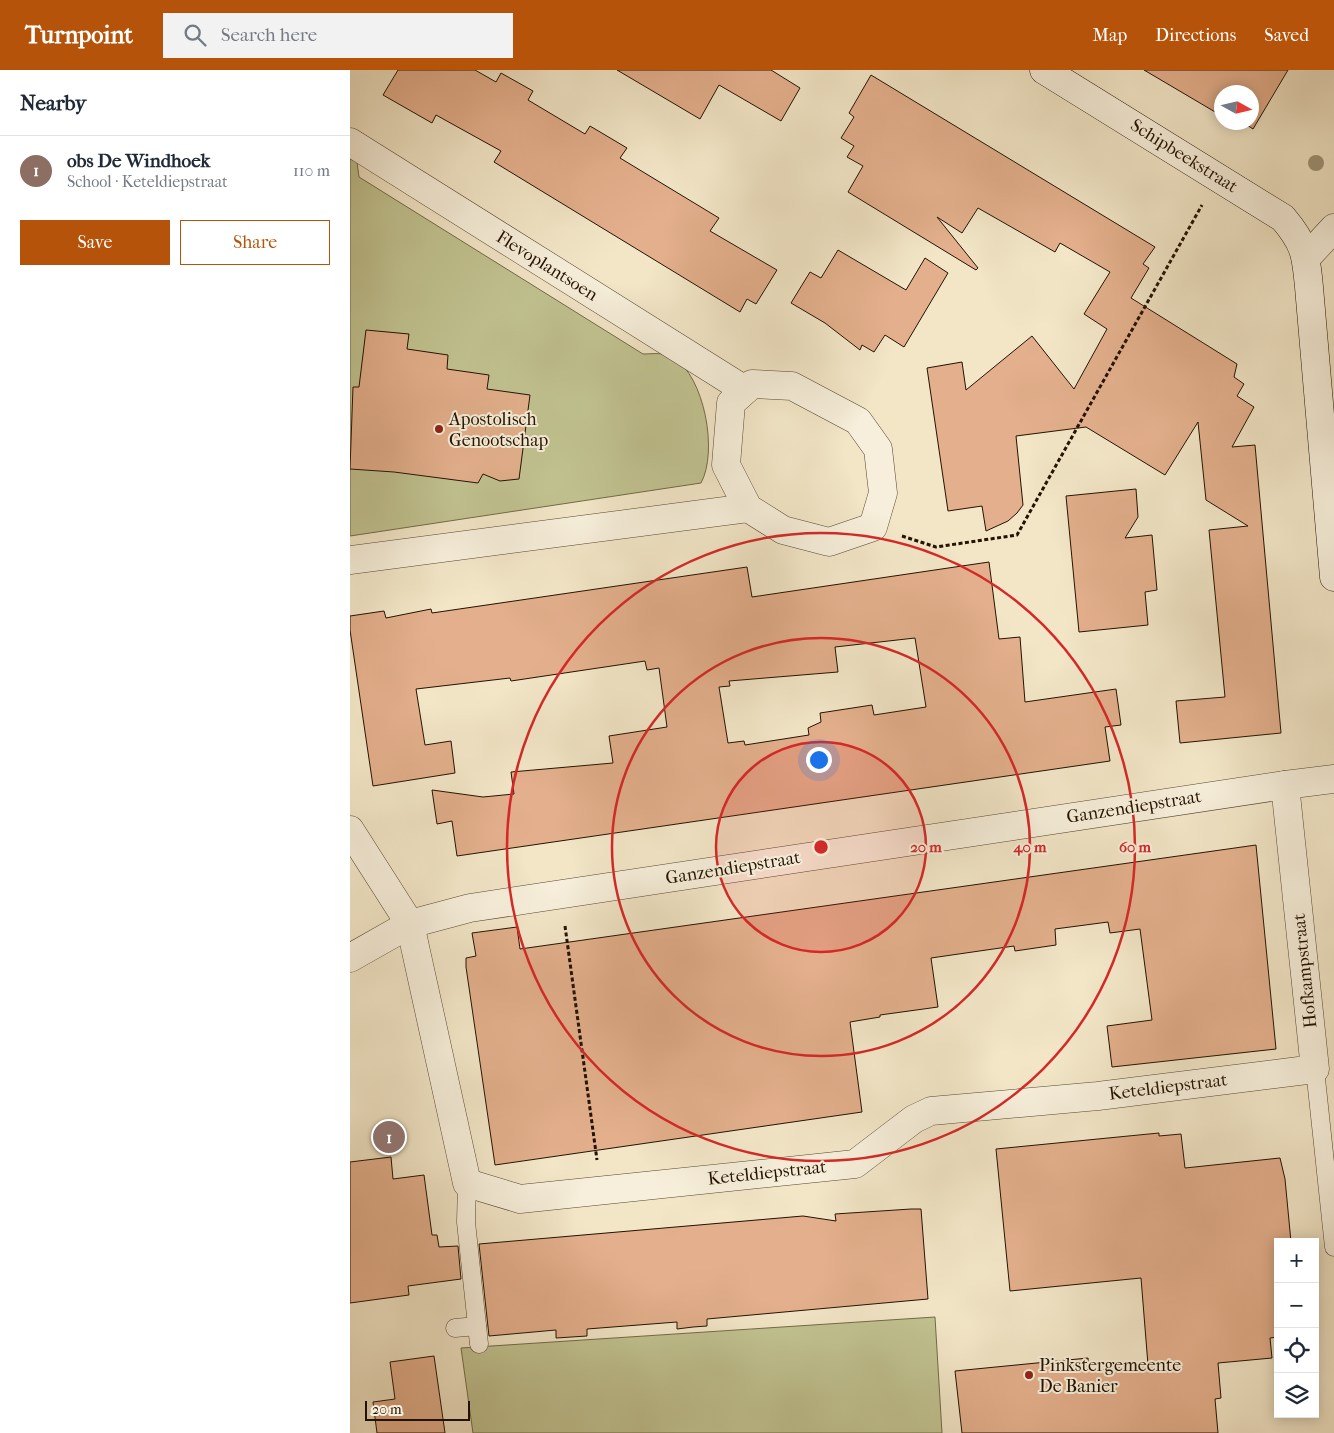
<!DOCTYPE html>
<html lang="en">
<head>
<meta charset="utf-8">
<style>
	body { margin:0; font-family:"IM FELL French Canon",serif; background:#f2f2f3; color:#1f2937 }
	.controls { position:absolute; right:15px; bottom:15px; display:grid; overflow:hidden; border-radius:0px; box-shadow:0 2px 12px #0003 }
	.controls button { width:45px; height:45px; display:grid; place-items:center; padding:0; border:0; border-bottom:1px solid #e0e1e3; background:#fff; color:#1f2937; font:25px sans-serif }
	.compass { position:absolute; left:864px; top:15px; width:45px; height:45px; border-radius:50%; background:#fff; box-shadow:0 2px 12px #0003; rotate:98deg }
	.scale { position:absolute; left:15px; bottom:12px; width:105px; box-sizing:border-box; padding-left:5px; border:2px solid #231200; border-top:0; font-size:14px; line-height:18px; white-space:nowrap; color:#231200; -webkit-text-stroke:4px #f7efdb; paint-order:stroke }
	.you { position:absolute; left:468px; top:689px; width:18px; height:18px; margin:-12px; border:4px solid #fff; border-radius:50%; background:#1a73e8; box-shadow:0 0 0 8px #1a73e833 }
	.badge { display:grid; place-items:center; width:32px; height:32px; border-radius:50%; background:#b45309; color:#fff; font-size:16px; font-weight:700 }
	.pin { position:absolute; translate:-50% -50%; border:2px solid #fff; box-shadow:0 1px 5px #0006 }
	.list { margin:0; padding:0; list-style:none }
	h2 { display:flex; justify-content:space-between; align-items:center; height:65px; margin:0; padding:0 20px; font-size:21px }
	h2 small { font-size:16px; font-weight:400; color:#747a83 }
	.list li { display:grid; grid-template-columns:32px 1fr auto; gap:15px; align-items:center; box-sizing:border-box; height:70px; padding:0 20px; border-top:1px solid #e0e1e3 }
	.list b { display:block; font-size:19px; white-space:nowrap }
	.list p { margin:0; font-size:16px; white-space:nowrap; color:#747a83 }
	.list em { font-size:16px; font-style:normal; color:#747a83 }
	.actions { display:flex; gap:10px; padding:15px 20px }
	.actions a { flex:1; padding:11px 0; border:1px solid #b45309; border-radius:0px; text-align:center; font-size:18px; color:#b45309 }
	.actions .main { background:#b45309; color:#fff }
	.icon { flex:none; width:28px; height:28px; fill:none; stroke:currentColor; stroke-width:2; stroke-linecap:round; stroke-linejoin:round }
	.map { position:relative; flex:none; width:984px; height:1363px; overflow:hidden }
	header { display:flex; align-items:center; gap:30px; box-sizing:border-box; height:70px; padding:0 25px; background:#b45309; color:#fff }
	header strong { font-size:24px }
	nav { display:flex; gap:28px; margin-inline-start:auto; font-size:18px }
	.search { width:350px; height:45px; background:#f2f2f3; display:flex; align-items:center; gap:12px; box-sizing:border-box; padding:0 18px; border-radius:0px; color:#747a83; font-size:19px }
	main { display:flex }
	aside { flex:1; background:#fff }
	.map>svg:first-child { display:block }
	.green { fill:#c1c391; stroke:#726a48 }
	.building { fill:#e3af8c; stroke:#231200; fill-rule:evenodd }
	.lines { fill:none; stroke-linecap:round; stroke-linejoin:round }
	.lane-casing { stroke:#574732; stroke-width:19 }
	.street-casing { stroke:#574732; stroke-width:29 }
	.secondary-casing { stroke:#231200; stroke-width:29 }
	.path { stroke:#231200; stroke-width:3; stroke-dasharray:4 2.5; stroke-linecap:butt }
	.lane { stroke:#f7efdb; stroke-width:18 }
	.street { stroke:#f7efdb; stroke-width:28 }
	.secondary { stroke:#f7efdb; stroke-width:28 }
	.tree { fill:#9e9476 }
	.ring { fill:none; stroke:#d62828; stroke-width:2.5 }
	.poi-dot { fill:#8f2418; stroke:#f7efdb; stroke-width:2 }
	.labels { text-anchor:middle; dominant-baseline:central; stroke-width:4; stroke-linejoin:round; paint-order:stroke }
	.street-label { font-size:18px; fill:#231200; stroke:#f7efdb }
	.poi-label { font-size:18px; fill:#231200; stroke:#f7efdb; text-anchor:start }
	.centre { fill:#d62828; stroke:#f7efdb; stroke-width:2.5 }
	.ring-label { font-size:15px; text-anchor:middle; font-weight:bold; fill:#d62828; stroke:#f7efdb; stroke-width:4; stroke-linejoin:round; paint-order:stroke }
</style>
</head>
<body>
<header>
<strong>Turnpoint</strong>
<div class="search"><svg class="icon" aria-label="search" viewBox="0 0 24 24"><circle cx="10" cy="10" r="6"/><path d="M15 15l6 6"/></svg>Search here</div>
<nav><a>Map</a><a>Directions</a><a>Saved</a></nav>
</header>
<main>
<aside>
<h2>Nearby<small></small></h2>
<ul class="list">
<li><span class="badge" style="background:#8d6e63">1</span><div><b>obs De Windhoek</b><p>School · Keteldiepstraat</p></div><em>110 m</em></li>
</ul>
<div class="actions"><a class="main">Save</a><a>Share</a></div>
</aside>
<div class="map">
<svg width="984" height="1363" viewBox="0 0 984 1363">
	<rect width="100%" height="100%" fill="#f2e6c7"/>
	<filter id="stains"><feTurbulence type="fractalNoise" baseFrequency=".004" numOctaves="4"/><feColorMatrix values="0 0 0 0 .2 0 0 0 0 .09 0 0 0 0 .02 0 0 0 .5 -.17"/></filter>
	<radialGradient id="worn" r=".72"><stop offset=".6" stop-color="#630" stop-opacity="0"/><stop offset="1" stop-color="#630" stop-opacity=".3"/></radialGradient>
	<g class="green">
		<path d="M0 89 7 92 9 107 293 284C301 284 316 282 323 287 355 307 368 382 351 413L0 466Z"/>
		<polygon points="585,1247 592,1363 123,1363 111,1278"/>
	</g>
	<g class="building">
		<polygon points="48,0 125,0 146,12 151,3 183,21 178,30 235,64 240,56 277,78 270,88 369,148 360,161 427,200 406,234 397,229 390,242 144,92 151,81 86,45 82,53 33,25"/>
		<polygon points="267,0 421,0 450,18 431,51 369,15 350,49"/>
		<polygon points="794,0 938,0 903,59 894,53 891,58 882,52 902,52 902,22 872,22 872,46"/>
		<polygon points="521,5 805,177 793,194 799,198 781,228 887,294 884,307 894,314 887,326 904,337 882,377 905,375 931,663 830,673 826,631 875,627 859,460 898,456 856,430 848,352 815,405 736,357 666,366 673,435 667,443 658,451 636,461 632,436 598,441 577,298 612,292 616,320 682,266 724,319 757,259 734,244 760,202 710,173 705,182 628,138 612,163 587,147 628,198 626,200 498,122 513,96 497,87 504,76 491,68 504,47 499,43"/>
		<polygon points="488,180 556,220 575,188 598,203 554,277 535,265 524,282 512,275 510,280 475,253 441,233 460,202 471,208"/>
		<polygon points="16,260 59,264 57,279 98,285 97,299 139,305 137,319 180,325 169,409 150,411 133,404 128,413 44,402 0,399 3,317 9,317"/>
		<polygon points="786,419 788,447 775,468 802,465 807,520 795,522 798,555 729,562 716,426"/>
		<path d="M639 492 649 569 670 567 675 632 766 619 771 655 755 657 760 691 107 786 102 751 87 754 82 720 133 727 164 724 161 702 263 693 259 666 317 657 309 598 297 600 295 591 161 611 160 608 66 619 75 675 101 671 105 703 23 716 0 560V546L34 541 36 548 81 539 82 543 397 497 402 527ZM565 568 576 637 524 645 522 635 470 643 471 652 458 658 459 665 395 675 394 671 378 673 369 617 380 616 379 611 488 602 485 577Z"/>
		<polygon points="906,775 926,979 762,997 757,956 802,950 790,859 760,863 758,852 705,859 706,875 665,881 664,876 581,888 588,937 530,945 530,947 500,952 512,1042 145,1095 116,897 116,888 126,886 122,863 167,857 170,879"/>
		<polygon points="809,1063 809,1066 831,1064 835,1098 930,1088 935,1109 941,1172 928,1172 928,1267 920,1268 922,1288 868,1293 871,1328 865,1329 868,1363 612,1363 605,1301 738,1288 739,1301 798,1295 791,1208 660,1221 646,1079"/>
		<polygon points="41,1087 43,1109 74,1105 82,1165 87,1165 89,1177 108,1176 111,1209 58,1216 59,1225 0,1233 0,1092"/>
		<polygon points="561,1139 571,1139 578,1229 357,1249 357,1256 343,1257 327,1259 327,1252 237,1259 237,1266 206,1268 206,1260 139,1266 129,1174 453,1146 486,1151 485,1144"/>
		<polygon points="84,1286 95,1363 27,1363 23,1332 45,1329 40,1292"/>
	</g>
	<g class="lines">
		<g class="lane-casing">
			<g id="lane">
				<polyline points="965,999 984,1177"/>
				<polyline points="117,1113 116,1152 129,1274"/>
				<polyline points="105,1258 127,1256"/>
			</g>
		</g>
		<g class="street-casing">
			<g id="street">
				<polyline points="0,72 395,320"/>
				<polyline points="956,188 984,158"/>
				<polygon points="402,314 442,316 508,351 528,379 533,423 523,457 479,472 433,460 398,438 376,395 381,333"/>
				<polyline points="0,490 398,438"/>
				<polyline points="0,760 60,854 117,1113 170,1129 505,1094 564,1049 581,1041 748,1026 965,999 935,715"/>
				<polyline points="0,888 60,854 120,838 935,715 984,709"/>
			</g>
		</g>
		<g class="secondary-casing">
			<path id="secondary" d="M694 0 933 148C955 174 956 184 959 217L984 507"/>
		</g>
		<g class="path">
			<polyline points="552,466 586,477 667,465 852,135"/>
			<polyline points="215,856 247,1090"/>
		</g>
		<use href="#lane" class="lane"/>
		<use href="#street" class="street"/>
		<use href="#secondary" class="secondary"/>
	</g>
	<circle class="tree" cx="966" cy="93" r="8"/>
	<circle cx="471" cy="777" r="105" fill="#d62828" fill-opacity=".12"/>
	<g class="ring">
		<circle cx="471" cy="777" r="105"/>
		<circle cx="471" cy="777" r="209"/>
		<circle cx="471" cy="777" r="314"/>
	</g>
	<g class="poi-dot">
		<circle cx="89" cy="359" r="5"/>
		<circle cx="679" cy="1305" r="5"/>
	</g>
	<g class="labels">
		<g class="street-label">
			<text transform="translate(834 86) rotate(32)">Schipbeekstraat</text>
			<text transform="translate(197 196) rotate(32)">Flevoplantsoen</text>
			<text transform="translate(784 737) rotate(-9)">Ganzendiepstraat</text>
			<text transform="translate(383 798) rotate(-9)">Ganzendiepstraat</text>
			<text transform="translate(955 901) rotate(-96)">Hofkampstraat</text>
			<text transform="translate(818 1017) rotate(-7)">Keteldiepstraat</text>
			<text transform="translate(417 1103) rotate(-6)">Keteldiepstraat</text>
		</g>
		<g class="poi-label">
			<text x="99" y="349">Apostolisch<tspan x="99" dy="21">Genootschap</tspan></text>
			<text x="689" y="1295">Pinkstergemeente<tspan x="689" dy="21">De Banier</tspan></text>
		</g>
	</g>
	<circle cx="471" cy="777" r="8" class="centre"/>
	<g class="ring-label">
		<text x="576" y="782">20 m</text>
		<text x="680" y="782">40 m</text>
		<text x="785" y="782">60 m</text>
	</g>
	<rect width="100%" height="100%" filter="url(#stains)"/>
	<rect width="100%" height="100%" fill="url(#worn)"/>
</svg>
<div class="controls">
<button>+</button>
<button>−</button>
<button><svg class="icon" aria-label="locate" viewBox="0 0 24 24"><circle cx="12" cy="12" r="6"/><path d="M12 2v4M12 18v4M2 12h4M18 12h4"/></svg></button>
<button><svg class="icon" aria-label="layers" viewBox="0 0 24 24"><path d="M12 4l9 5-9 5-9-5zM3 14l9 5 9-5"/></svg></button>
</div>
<svg class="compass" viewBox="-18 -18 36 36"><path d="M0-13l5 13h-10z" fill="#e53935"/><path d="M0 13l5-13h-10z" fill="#747a83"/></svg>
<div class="scale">20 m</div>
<div class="you"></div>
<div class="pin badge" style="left:39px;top:1067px;background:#8d6e63">1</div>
</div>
</main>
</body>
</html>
